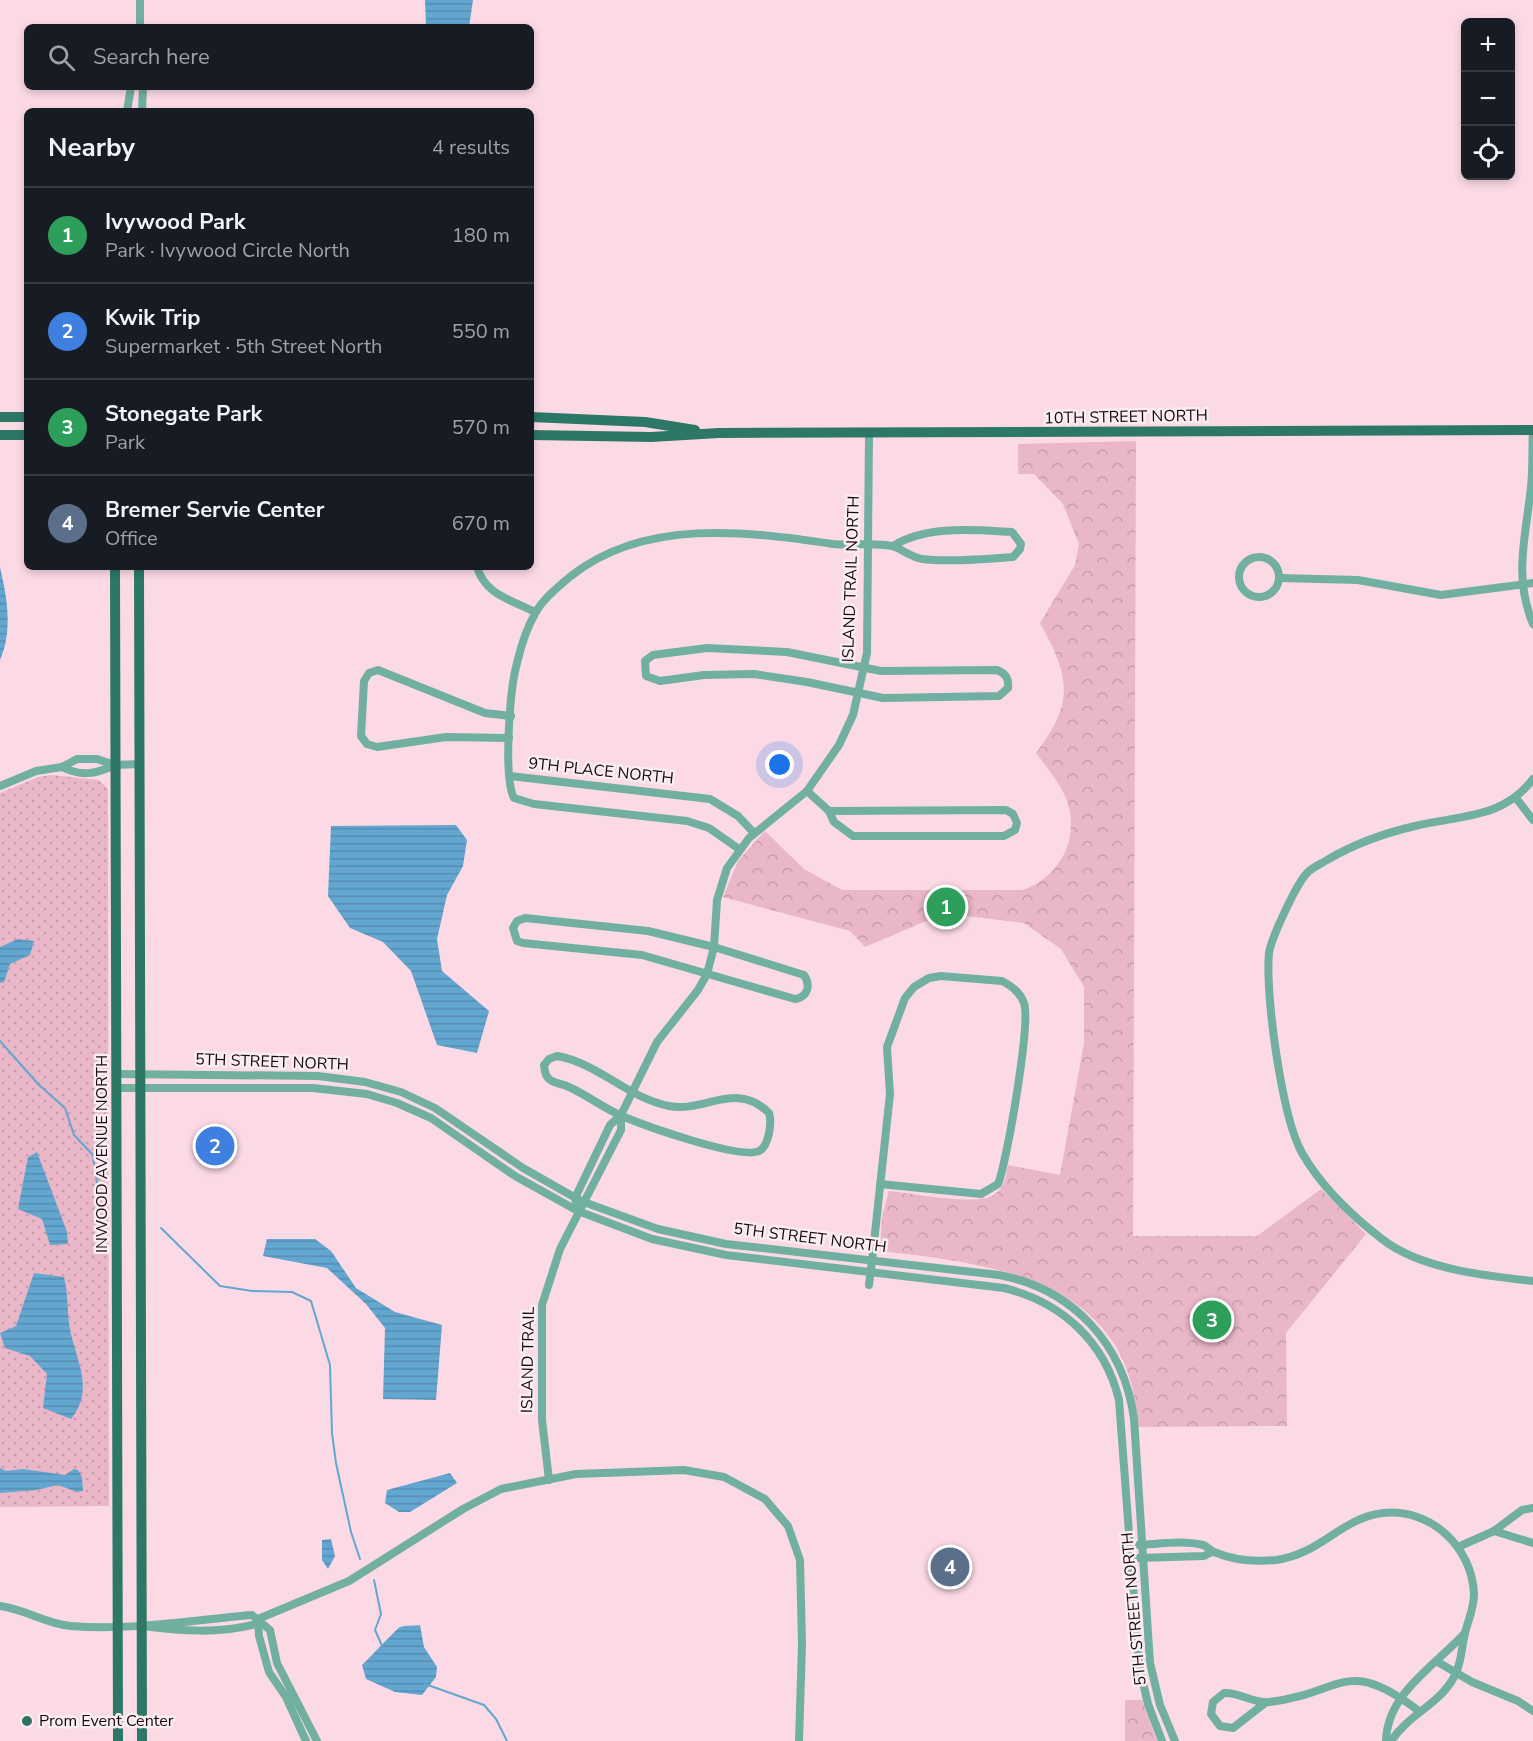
<!DOCTYPE html>
<html lang="en">
<head>
<meta charset="utf-8">
<style>
	body { margin:0; font-family:"Nunito Sans",sans-serif; background:#20242c; color:#f1f3f6 }
	.controls { position:absolute; right:18px; top:18px; display:grid; overflow:hidden; border-radius:9px; box-shadow:0 3px 9px #0003 }
	.controls button { width:54px; height:54px; display:grid; place-items:center; padding:0; border:0; border-bottom:2px solid #363941; background:#171b24; color:#f1f3f6; font:30px sans-serif }
	.you { position:absolute; left:780px; top:765px; width:21px; height:21px; margin:-15px; border:4px solid #fff; border-radius:50%; background:#1a73e8; box-shadow:0 0 0 9px #1a73e833 }
	.badge { display:grid; place-items:center; width:39px; height:39px; border-radius:50%; background:#0f766e; color:#fff; font-size:20px; font-weight:700 }
	.pin { position:absolute; translate:-50% -50%; border:3px solid #fff; box-shadow:0 2px 6px #0006 }
	.list { margin:0; padding:0; list-style:none }
	h2 { display:flex; justify-content:space-between; align-items:center; height:78px; margin:0; padding:0 24px; font-size:26px }
	h2 small { font-size:20px; font-weight:400; color:#9ea1a6 }
	.list li { display:grid; grid-template-columns:39px 1fr auto; gap:18px; align-items:center; box-sizing:border-box; height:96px; padding:0 24px; border-top:2px solid #363941 }
	.list b { display:block; font-size:22px; white-space:nowrap }
	.list p { margin:0; font-size:20px; white-space:nowrap; color:#9ea1a6 }
	.list em { font-size:20px; font-style:normal; color:#9ea1a6 }
	.icon { flex:none; width:33px; height:33px; fill:none; stroke:currentColor; stroke-width:2; stroke-linecap:round; stroke-linejoin:round }
	.map { position:relative; flex:none; width:1533px; height:1741px; overflow:hidden }
	.search { position:absolute; background:#171b24; box-shadow:0 3px 9px #0003; left:24px; top:24px; width:510px; height:66px; display:flex; align-items:center; gap:15px; box-sizing:border-box; padding:0 21px; border-radius:9px; color:#9ea1a6; font-size:22px }
	.panel { position:absolute; background:#171b24; box-shadow:0 3px 9px #0003; left:24px; top:108px; width:510px; height:462px; border-radius:9px }
	.map>svg:first-child { display:block }
	.grass { fill:url(#grass-dots) }
	.park { fill:url(#park-crowns) }
	.water { fill:url(#water-rules) }
	.lines { fill:none; stroke-linecap:round; stroke-linejoin:round }
	.stream { stroke:#63a6d0; stroke-width:2 }
	.minor { stroke:#71afa0; stroke-width:8 }
	.major { stroke:#2d7767; stroke-width:10 }
	.poi-dot { fill:#2d7062; stroke:#faeef2; stroke-width:2 }
	.labels { text-anchor:middle; dominant-baseline:central; stroke-width:5; stroke-linejoin:round; paint-order:stroke }
	.street-label { font-size:16px; fill:#1a080f; stroke:#faeef2 }
	.poi-label { font-size:16px; fill:#1a080f; stroke:#faeef2; text-anchor:start }
</style>
</head>
<body>
<div class="map">
<svg width="1533" height="1741" viewBox="0 0 1533 1741">
	<defs>
		<pattern id="grass-dots" width="8" height="8" patternUnits="userSpaceOnUse" patternTransform="scale(1.5)"><rect width="8" height="8" fill="#eab7c8"/><path d="M2 2h.1M6 6h.1" fill="none" stroke="#c89cab" stroke-width="1.8" stroke-linecap="round"/></pattern>
		<pattern id="park-crowns" width="20" height="18" patternUnits="userSpaceOnUse" patternTransform="scale(1.5)"><rect width="20" height="18" fill="#eab7c8"/><path d="M2 6a3 3 0 1 1 6 0M12 15a3 3 0 1 1 6 0" fill="none" stroke="#c89cab"/></pattern>
		<pattern id="water-rules" width="6" height="5" patternUnits="userSpaceOnUse" patternTransform="scale(1.5)"><rect width="6" height="5" fill="#63a6d0"/><path d="M0 2.5h6" fill="none" stroke="#558db1"/></pattern>
	</defs>
	<rect width="100%" height="100%" fill="#fcdae5"/>
	<polygon class="grass" points="52,775 99,780 108,789 109,1506 0,1507 0,793 38,777"/>
	<g class="park">
		<path d="M1136 441 1133 1236H1257L1321 1189 1366 1234 1286 1333 1287 1426 1138 1427C1136 1413 1135 1399 1132 1386 1104 1274 975 1262 880 1251L882 1216 889 1191C911 1193 979 1207 995 1194 1005 1187 1006 1176 1008 1165L1060 1175 1084 1043V987L1061 949 1024 923 966 916 933 918 865 947 850 931 723 897 738 861 765 831 804 869 842 890H1022C1058 879 1079 841 1068 804 1062 785 1048 769 1036 753 1075 702 1070 677 1040 623L1075 565 1079 544 1063 504 1034 474H1018V444Z"/>
		<polygon points="1125,1700 1142,1700 1157,1741 1125,1741"/>
	</g>
	<g class="water">
		<polygon points="425,0 473,0 469,27 426,27"/>
		<path d="M0 567C7 598 13 630 0 660Z"/>
		<polygon points="456,825 467,840 463,866 447,895 437,939 442,971 489,1011 477,1053 437,1045 411,971 383,942 350,928 328,896 331,826"/>
		<polygon points="18,939 34,941 30,955 10,964 4,982 0,983 0,947"/>
		<polygon points="37,1152 67,1232 68,1244 50,1245 42,1219 18,1209 28,1157"/>
		<polygon points="267,1239 315,1239 331,1251 356,1288 395,1312 442,1325 436,1400 383,1399 385,1328 366,1304 327,1268 263,1256"/>
		<path d="M34 1273 64 1277C68 1292 67 1307 69 1323 73 1356 97 1388 71 1419L43 1408 47 1374 30 1356 5 1348 0 1333 16 1326Z"/>
		<polygon points="0,1468 6,1471 23,1469 65,1475 74,1469 78,1470 82,1477 83,1491 77,1492 58,1485 36,1490 0,1493"/>
		<polygon points="450,1473 457,1483 410,1512 399,1512 385,1503 387,1490"/>
		<polygon points="331,1539 335,1556 328,1569 322,1560 322,1540"/>
		<path d="M420 1625 424 1647 437 1667 436 1677 422 1695 395 1692 366 1679 362 1665C368 1660 397 1628 400 1627 406 1625 414 1626 420 1625Z"/>
	</g>
	<g class="lines">
		<g class="stream">
			<polyline points="0,1041 38,1084 65,1108 74,1135 93,1155 97,1183"/>
			<polyline points="161,1228 220,1286 252,1291 292,1292 311,1301 330,1365 332,1433 336,1463 351,1532 360,1559"/>
			<polyline points="374,1580 381,1614 375,1630 383,1648"/>
			<polyline points="425,1684 484,1705 496,1719 507,1741"/>
		</g>
		<g class="minor">
			<polyline points="140,27 140,0"/>
			<polyline points="127,111 131,87"/>
			<polyline points="142,111 143,87"/>
			<path d="M1533 430C1532 449 1533 468 1531 487 1526 536 1513 576 1533 624"/>
			<circle cx="1259" cy="577" r="20"/>
			<path d="M477 567C485 595 512 600 535 612"/>
			<polyline points="1279,578 1358,580 1441,595 1533,583"/>
			<path d="M707 648 787 652 881 671 997 670C1006 674 1009 678 1008 688L999 696 883 698 807 682 754 674 704 675 660 681 646 676 645 661 653 655Z"/>
			<polyline points="509,738 446,737 377,747 367,744 361,736 364,681 369,673 378,670 485,713 511,716"/>
			<path d="M62 767C82 777 95 774 115 765"/>
			<polyline points="510,776 710,799 738,816 754,833"/>
			<path d="M1533 779C1503 819 1460 815 1415 826 1385 833 1354 844 1327 860 1321 864 1313 867 1308 872 1297 882 1271 939 1269 953 1265 995 1282 1117 1302 1153 1321 1186 1352 1216 1382 1239 1420 1269 1486 1276 1533 1281"/>
			<polyline points="0,786 36,771 62,767 77,759 97,759 115,765 139,764"/>
			<polyline points="807,791 829,811 834,822 853,836 1004,836 1015,830 1017,823 1013,814 1006,810 829,811"/>
			<polyline points="1516,798 1533,820"/>
			<path d="M739 849 709 828 687 821 534 804 514 798C503 776 510 688 517 663 521 646 527 627 536 612 543 599 559 586 571 576 644 518 746 531 833 544 852 546 874 542 892 546 902 549 911 557 922 559 944 562 989 559 1013 557L1020 549 1021 544 1012 532C974 530 926 525 893 546"/>
			<path d="M525 918 648 931 714 947 804 975C811 985 808 997 795 999L642 955 523 943 517 941 513 928 517 921Z"/>
			<path d="M557 1056C598 1063 628 1098 669 1106 705 1113 736 1080 769 1113 772 1123 769 1146 759 1151 740 1160 643 1125 622 1116 603 1108 587 1095 569 1087 564 1084 557 1084 552 1081 545 1077 545 1072 544 1065L549 1059Z"/>
			<path d="M117 1074 318 1076 365 1082 401 1092 435 1108 523 1168 581 1201 658 1229 726 1244 999 1275C1073 1289 1124 1344 1134 1419L1150 1663 1160 1705 1175 1741"/>
			<path d="M117 1088H313L367 1094 397 1103 431 1118 515 1176 578 1211 652 1239 726 1255 1004 1288C1062 1302 1105 1342 1119 1400L1139 1666 1148 1704 1162 1741"/>
			<polyline points="576,1202 575,1198 610,1125 621,1115 657,1042 698,990 707,974 714,947 717,900 727,868 749,838 807,791 839,745 853,715 867,653 869,434"/>
			<path d="M869 1285 872 1261 890 1094 887 1047 905 998 914 987 929 978 941 976 1002 981C1012 986 1020 992 1024 1003 1031 1022 1007 1162 998 1184L981 1194 880 1184"/>
			<polyline points="549,1480 542,1420 542,1305 560,1249 621,1130 621,1115"/>
			<polyline points="1494,1531 1533,1543"/>
			<path d="M1139 1545C1159 1544 1183 1540 1203 1545 1207 1546 1210 1550 1214 1552 1233 1560 1256 1562 1276 1560 1321 1554 1341 1518 1383 1513 1431 1508 1472 1547 1474 1594 1474 1609 1468 1620 1465 1633 1461 1649 1462 1663 1454 1677 1439 1705 1410 1713 1391 1741"/>
			<polyline points="1458,1547 1494,1531 1522,1510 1533,1508"/>
			<polyline points="1138,1558 1204,1556 1212,1552"/>
			<path d="M0 1606C25 1609 46 1624 71 1626 131 1631 193 1620 252 1615L270 1630 277 1663 317 1741"/>
			<polyline points="258,1620 259,1636 269,1672 286,1697 306,1741"/>
			<path d="M143 1626C182 1631 217 1634 256 1624L258 1619 349 1581 463 1509 501 1489 576 1474 684 1470 724 1477 765 1499 788 1526 800 1560 802 1644 799 1741"/>
			<polyline points="1436,1661 1472,1682 1518,1701 1533,1711"/>
			<path d="M1265 1703 1233 1728 1220 1726 1211 1714 1213 1702 1224 1693C1240 1692 1253 1704 1269 1702 1343 1694 1344 1654 1419 1711"/>
			<path d="M1386 1741C1387 1693 1436 1665 1465 1633"/>
		</g>
		<g class="major">
			<polyline points="0,417 27,417"/>
			<polyline points="531,417 645,422 695,430"/>
			<polyline points="0,435 27,435"/>
			<polyline points="531,435 651,437 719,433 1533,430"/>
			<polyline points="115,567 118,1741"/>
			<polyline points="139,567 142,1741"/>
		</g>
	</g>
	<circle class="poi-dot" cx="27" cy="1721" r="6"/>
	<g class="labels">
		<g class="street-label">
			<text transform="translate(1126 417) rotate(-1)">10TH STREET NORTH</text>
			<text transform="translate(851 579) rotate(-88)">ISLAND TRAIL NORTH</text>
			<text transform="translate(601 771) rotate(6)">9TH PLACE NORTH</text>
			<text transform="translate(272 1062) rotate(2)">5TH STREET NORTH</text>
			<text transform="translate(102 1154) rotate(-90)">INWOOD AVENUE NORTH</text>
			<text transform="translate(810 1238) rotate(7)">5TH STREET NORTH</text>
			<text transform="translate(528 1360) rotate(-89)">ISLAND TRAIL</text>
			<text transform="translate(1134 1609) rotate(-95)">5TH STREET NORTH</text>
		</g>
		<g class="poi-label">
			<text x="39" y="1721">Prom Event Center</text>
		</g>
	</g>
</svg>
<div class="controls">
<button>+</button>
<button>−</button>
<button><svg class="icon" aria-label="locate" viewBox="0 0 24 24"><circle cx="12" cy="12" r="6"/><path d="M12 2v4M12 18v4M2 12h4M18 12h4"/></svg></button>
</div>
<div class="you"></div>
<div class="pin badge" style="left:946px;top:907px;background:#2e9e5b">1</div>
<div class="pin badge" style="left:215px;top:1146px;background:#3f7fe0">2</div>
<div class="pin badge" style="left:1212px;top:1320px;background:#2e9e5b">3</div>
<div class="pin badge" style="left:950px;top:1567px;background:#5c6f8a">4</div>
<div class="search"><svg class="icon" aria-label="search" viewBox="0 0 24 24"><circle cx="10" cy="10" r="6"/><path d="M15 15l6 6"/></svg>Search here</div>
<section class="panel">
<h2>Nearby<small>4 results</small></h2>
<ul class="list">
<li><span class="badge" style="background:#2e9e5b">1</span><div><b>Ivywood Park</b><p>Park · Ivywood Circle North</p></div><em>180 m</em></li>
<li><span class="badge" style="background:#3f7fe0">2</span><div><b>Kwik Trip</b><p>Supermarket · 5th Street North</p></div><em>550 m</em></li>
<li><span class="badge" style="background:#2e9e5b">3</span><div><b>Stonegate Park</b><p>Park</p></div><em>570 m</em></li>
<li><span class="badge" style="background:#5c6f8a">4</span><div><b>Bremer Servie Center</b><p>Office</p></div><em>670 m</em></li>
</ul>
</section>
</div>
</body>
</html>
